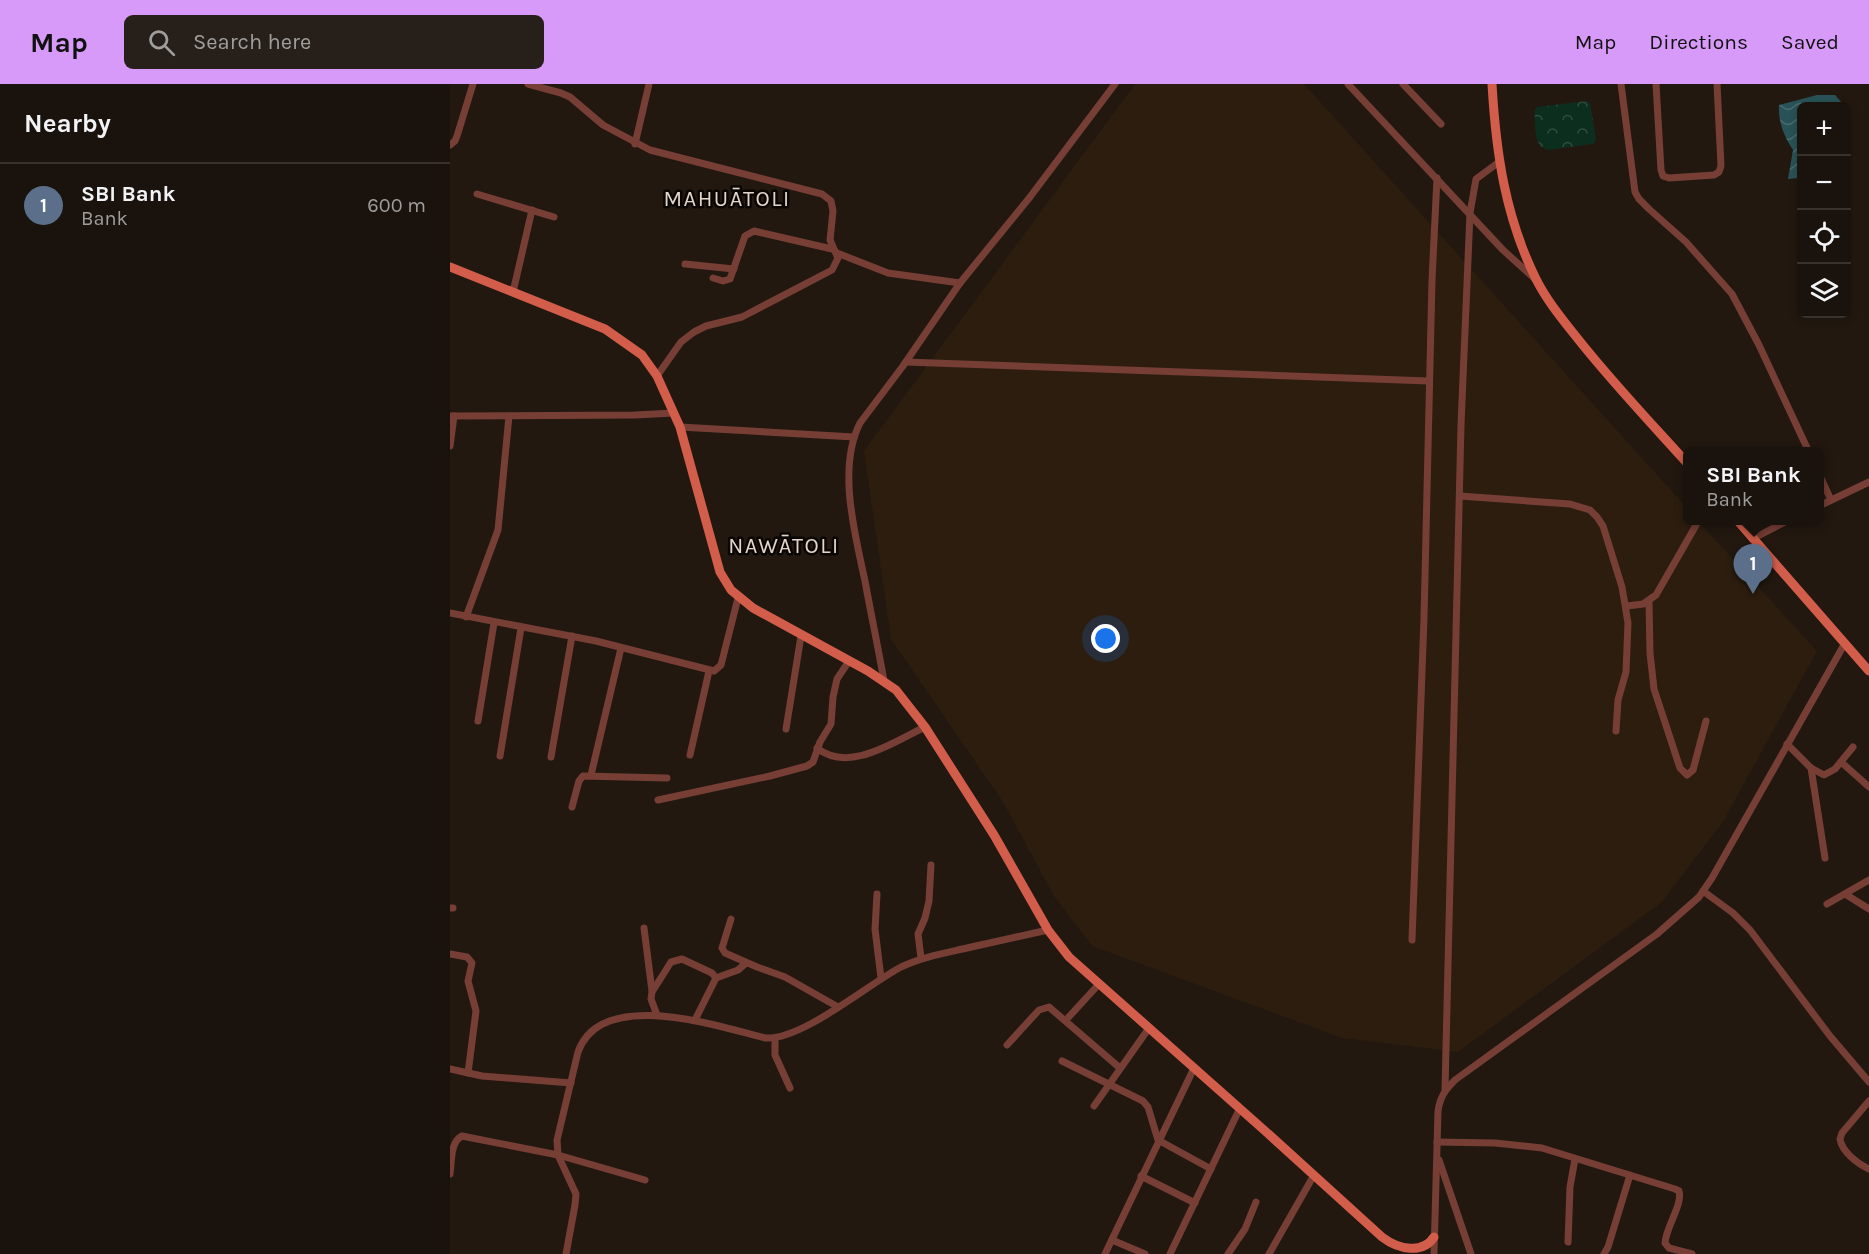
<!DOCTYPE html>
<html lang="en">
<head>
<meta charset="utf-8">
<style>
	body { margin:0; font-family:Karla,sans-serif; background:#27201a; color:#f1f3f6 }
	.controls { position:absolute; right:18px; top:18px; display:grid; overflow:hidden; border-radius:9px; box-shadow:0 3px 9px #0003 }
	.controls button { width:54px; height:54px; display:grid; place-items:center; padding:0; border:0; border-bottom:2px solid #38322d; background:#1a120c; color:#f1f3f6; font:30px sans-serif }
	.you { position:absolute; left:656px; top:555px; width:21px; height:21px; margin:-15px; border:4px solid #fff; border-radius:50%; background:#1a73e8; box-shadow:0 0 0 9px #1a73e833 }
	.badge { display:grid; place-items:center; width:39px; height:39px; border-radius:50%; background:#d89af8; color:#fff; font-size:20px; font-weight:700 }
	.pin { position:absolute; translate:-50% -50px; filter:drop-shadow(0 2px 3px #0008) }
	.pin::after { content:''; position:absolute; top:32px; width:21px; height:18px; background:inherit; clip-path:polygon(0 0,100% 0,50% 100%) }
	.popup { position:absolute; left:1233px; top:363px; width:141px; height:78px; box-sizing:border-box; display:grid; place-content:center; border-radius:9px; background:#1a120c; filter:drop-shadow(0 2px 4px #0005); font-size:20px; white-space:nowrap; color:#9f9e9d }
	.popup b { font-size:22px; color:#f1f3f6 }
	.popup::after { content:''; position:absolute; left:50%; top:100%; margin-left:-12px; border:12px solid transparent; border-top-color:#1a120c }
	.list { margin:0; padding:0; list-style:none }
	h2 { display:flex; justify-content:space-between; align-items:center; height:78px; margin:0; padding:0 24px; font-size:26px }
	h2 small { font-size:20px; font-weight:400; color:#9f9e9d }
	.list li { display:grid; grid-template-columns:39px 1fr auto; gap:18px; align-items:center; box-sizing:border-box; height:84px; padding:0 24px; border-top:2px solid #38322d }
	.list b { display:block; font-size:22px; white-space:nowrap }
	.list p { margin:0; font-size:20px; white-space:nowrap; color:#9f9e9d }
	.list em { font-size:20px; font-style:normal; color:#9f9e9d }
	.icon { flex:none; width:33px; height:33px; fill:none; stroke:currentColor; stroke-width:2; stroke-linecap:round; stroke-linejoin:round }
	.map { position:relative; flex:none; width:1419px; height:1170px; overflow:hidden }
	header { display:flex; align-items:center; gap:36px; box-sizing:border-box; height:84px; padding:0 30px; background:#d89af8; color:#111 }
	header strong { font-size:28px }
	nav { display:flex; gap:33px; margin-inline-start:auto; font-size:21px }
	.search { width:420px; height:54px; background:#27201a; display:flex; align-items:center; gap:15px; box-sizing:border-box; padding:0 21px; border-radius:9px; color:#9f9e9d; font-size:22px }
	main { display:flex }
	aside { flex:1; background:#1a120c }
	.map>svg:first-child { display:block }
	.built { fill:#2c1d0f }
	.park { fill:url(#park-crowns) }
	.water { fill:url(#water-waves) }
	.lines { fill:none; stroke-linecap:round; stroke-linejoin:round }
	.minor { stroke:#773e35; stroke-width:7 }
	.major { stroke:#d35d4b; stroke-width:9 }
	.labels { text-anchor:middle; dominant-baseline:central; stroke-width:5; stroke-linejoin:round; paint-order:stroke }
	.neighbourhood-label { font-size:22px; letter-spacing:1.5px; fill:#e4d5ca; stroke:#080503 }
</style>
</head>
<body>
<header>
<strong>Map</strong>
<div class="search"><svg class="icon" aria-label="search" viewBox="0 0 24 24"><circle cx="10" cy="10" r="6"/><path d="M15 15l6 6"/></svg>Search here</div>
<nav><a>Map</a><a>Directions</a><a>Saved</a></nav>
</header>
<main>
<aside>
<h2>Nearby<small></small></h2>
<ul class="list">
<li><span class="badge" style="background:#5c6f8a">1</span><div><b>SBI Bank</b><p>Bank</p></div><em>600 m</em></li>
</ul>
</aside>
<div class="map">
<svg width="1419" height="1170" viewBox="0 0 1419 1170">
	<defs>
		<pattern id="park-crowns" width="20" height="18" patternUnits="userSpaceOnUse" patternTransform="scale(1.5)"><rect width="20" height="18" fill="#0c2e1e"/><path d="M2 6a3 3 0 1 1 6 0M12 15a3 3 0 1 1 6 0" fill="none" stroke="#304d3f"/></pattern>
		<pattern id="water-waves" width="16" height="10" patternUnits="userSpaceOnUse" patternTransform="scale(1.5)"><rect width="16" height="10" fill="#285257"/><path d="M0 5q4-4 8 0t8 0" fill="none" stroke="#486b6f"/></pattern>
	</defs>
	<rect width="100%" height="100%" fill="#221810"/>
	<polygon class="built" points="685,0 854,0 1237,424 1237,436 1248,437 1367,567 1274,736 1212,818 1008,968 892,954 642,862 604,812 553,718 441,555 414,367"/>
	<path class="park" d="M1137 17 1140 19 1146 56 1143 60 1098 66C1081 61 1087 40 1084 27L1087 23Z"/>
	<path class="water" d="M1367 11H1385L1392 19 1391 22H1352L1351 79 1349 80 1348 94 1338 95 1343 66C1334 52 1328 38 1329 21Z"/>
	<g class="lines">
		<g class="minor">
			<polyline points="78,0 111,9 120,13 153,41 200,66 372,110 381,117 383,127 380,156 388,174 382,186 292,233 256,242 244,248 231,258 207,292"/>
			<polyline points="898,0 1053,166 1085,195"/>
			<polyline points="953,0 991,40"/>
			<polyline points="1171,0 1185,108 1189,115 1199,125 1236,158 1282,210 1309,261 1359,368"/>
			<polyline points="1206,0 1211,86 1213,92 1219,94 1264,91 1269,88 1271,82 1267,0"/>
			<polyline points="185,60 199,0"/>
			<polyline points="0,61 5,57 7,52 23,0"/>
			<polyline points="27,110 104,133"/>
			<polyline points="387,169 438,189 510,199"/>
			<polyline points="235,180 284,185"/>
			<polyline points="263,194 273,197 280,195 295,152 304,147 382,165"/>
			<polyline points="63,208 82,126"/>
			<polyline points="456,278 979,297"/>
			<polyline points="0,332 185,331 224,329"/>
			<polyline points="230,343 404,353"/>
			<polyline points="0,362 4,332"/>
			<polyline points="1369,390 1381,416"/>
			<polyline points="1010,412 1120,420 1140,426 1147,433 1153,442 1172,503 1178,539 1176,588 1168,616 1166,647"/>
			<polyline points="1369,422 1419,398"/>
			<polyline points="1302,455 1339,436"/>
			<polyline points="1199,517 1200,569 1204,605 1230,684 1237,691 1243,686 1256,637"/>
			<polyline points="1177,522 1193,520 1206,511 1249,436"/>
			<polyline points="0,529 146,557 264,587 271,581 288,514"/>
			<polyline points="16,533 48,446 59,332"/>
			<path d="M434 597C428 563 421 530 415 497 405 450 387 384 410 339L453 282 510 199 580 113 665 0"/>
			<polyline points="28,637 44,539"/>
			<polyline points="336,645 351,552"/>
			<polyline points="1337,660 1361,684 1374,691 1385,685 1403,663"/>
			<path d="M367 664C399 690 445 657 475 643"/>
			<polyline points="240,671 259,587"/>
			<polyline points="50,672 71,544"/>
			<polyline points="101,673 122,552"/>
			<polyline points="1391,678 1419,703"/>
			<polyline points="1361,684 1375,774"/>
			<polyline points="141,691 171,564"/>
			<polyline points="208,716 320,692 357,682 363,678 370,658 381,640 383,613 387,595 399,577"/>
			<polyline points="122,723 129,697 133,692 217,694"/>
			<polyline points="1253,807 1283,829 1300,846 1380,952 1419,998"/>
			<polyline points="427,810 425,845 431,894"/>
			<polyline points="1395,810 1419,825"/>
			<polyline points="1377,820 1419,796"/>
			<polyline points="0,824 3,824"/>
			<polyline points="281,835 272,864 275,869 307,883 335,893 388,923"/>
			<polyline points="194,844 202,907"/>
			<polyline points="962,856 974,534 982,196 987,94"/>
			<polyline points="0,870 17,873 22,879 18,897 26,927 18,989"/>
			<polyline points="471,874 468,850 475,834 479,817 481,781"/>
			<polyline points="266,894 288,886 296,879"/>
			<polyline points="207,931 201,915 202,908 221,878 232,875 262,889 266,894 245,936"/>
			<polyline points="616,936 649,900"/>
			<polyline points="325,955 325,971 340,1004"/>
			<polyline points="557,961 589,926 599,923 670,984"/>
			<polyline points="612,977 693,1017 698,1023 708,1056 761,1085"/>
			<polyline points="0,985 32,992 121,999"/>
			<polyline points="995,1006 1011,341 1020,129 1026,95 1049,78"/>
			<path d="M1419 1017 1392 1049 1390 1055C1392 1068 1408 1080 1419 1085"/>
			<polyline points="644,1022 699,944"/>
			<path d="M987 1058 1045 1059 1092 1064 1225 1105 1229 1107C1233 1120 1216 1143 1215 1159L1219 1164 1242 1170"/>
			<polyline points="989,1076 1021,1170"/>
			<path d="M0 1090C2 1077 0 1058 12 1052L108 1071 195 1096"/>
			<polyline points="691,1092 745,1119"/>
			<polyline points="662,1156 695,1170"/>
			<polyline points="1118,1158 1120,1103 1125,1075"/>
			<path d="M116 1170 125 1121 126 1110 108 1071 107 1056 128 968C151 903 267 942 315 954 351 957 417 901 451 883 472 873 495 869 517 864 544 858 571 852 598 846"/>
			<polyline points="655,1170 744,984"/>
			<polyline points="720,1170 790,1024"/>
			<polyline points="778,1170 795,1145 806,1118"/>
			<polyline points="819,1170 864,1091"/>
			<path d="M984 1170 988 1027C990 1013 995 1006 1005 996L1207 850 1249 813 1262 794 1395 559"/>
			<polyline points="1154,1170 1158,1163 1180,1091"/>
		</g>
		<g class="major">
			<path d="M1042 0C1046 69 1055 132 1086 195 1097 217 1113 236 1128 255 1162 298 1200 338 1237 379"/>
			<path d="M0 183 155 245 192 271 207 292 230 343 270 488 281 506 303 524 418 587 446 606 475 643 544 751 598 846 619 873 814 1046 932 1153C949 1166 973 1170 984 1153"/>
			<polyline points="1287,436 1419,587"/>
		</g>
	</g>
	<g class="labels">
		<g class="neighbourhood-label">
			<text x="277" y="115">MAHUĀTOLI</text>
			<text x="334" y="462">NAWĀTOLI</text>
		</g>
	</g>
</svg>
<div class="controls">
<button>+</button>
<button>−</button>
<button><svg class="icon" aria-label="locate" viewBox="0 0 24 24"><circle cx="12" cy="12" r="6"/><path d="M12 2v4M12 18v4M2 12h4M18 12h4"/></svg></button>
<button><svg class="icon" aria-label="layers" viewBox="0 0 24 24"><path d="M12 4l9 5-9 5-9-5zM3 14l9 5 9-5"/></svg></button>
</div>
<div class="you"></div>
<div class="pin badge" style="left:1303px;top:510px;background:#5c6f8a">1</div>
<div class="popup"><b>SBI Bank</b>Bank</div>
</div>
</main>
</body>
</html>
